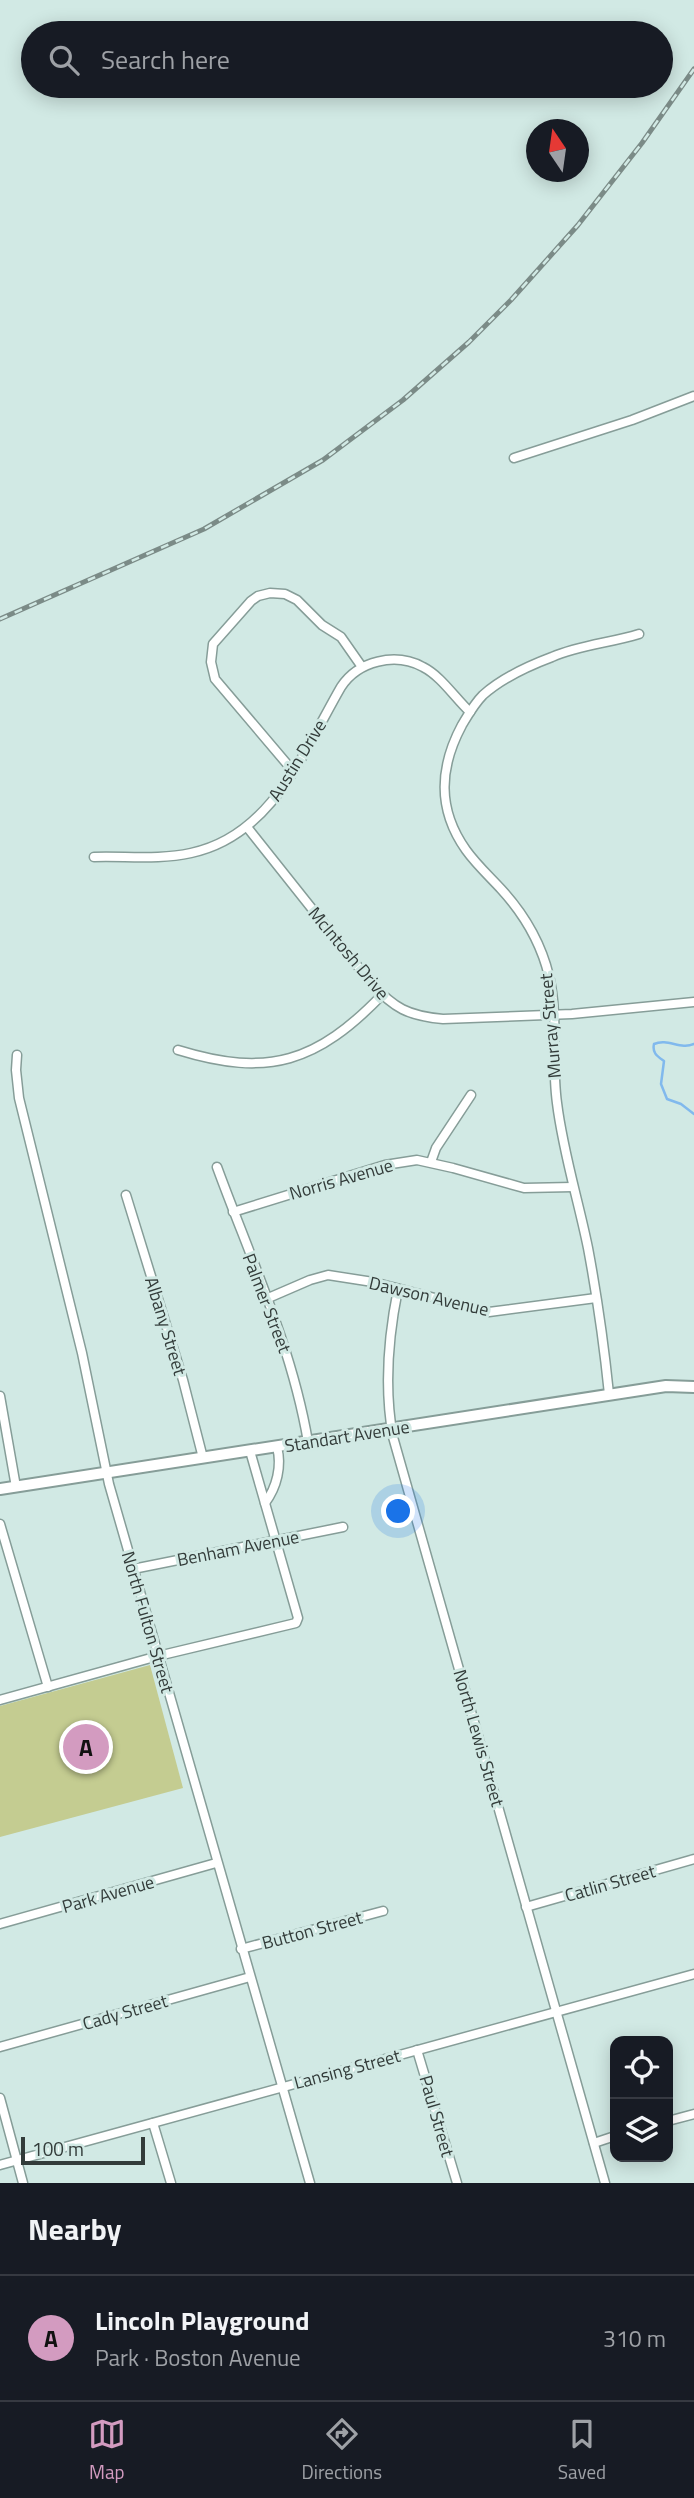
<!DOCTYPE html>
<html lang="en">
<head>
<meta charset="utf-8">
<style>
	body { margin:0; font-family:"Titillium Web",sans-serif; background:#20242c; color:#f1f3f6 }
	.controls { position:absolute; right:21px; bottom:21px; display:grid; overflow:hidden; border-radius:14px; box-shadow:0 4px 18px #0003 }
	.controls button { width:63px; height:63px; display:grid; place-items:center; padding:0; border:0; border-bottom:2px solid #363941; background:#171b24; color:#f1f3f6; font:35px sans-serif }
	.compass { position:absolute; left:526px; top:119px; width:63px; height:63px; border-radius:50%; background:#171b24; box-shadow:0 4px 18px #0003; rotate:347deg }
	.scale { position:absolute; left:21px; bottom:18px; width:124px; box-sizing:border-box; padding-left:7px; border:4px solid #333c3a; border-top:0; font-size:19px; line-height:24px; white-space:nowrap; color:#333c3a; -webkit-text-stroke:5px #d1e9e4; paint-order:stroke }
	.you { position:absolute; left:399px; top:1512px; width:24px; height:24px; margin:-18px; border:5px solid #fff; border-radius:50%; background:#1a73e8; box-shadow:0 0 0 10px #1a73e833 }
	.badge { display:grid; place-items:center; width:46px; height:46px; border-radius:50%; background:#d39bc0; color:#111; font-size:23px; font-weight:700 }
	.pin { position:absolute; translate:-50% -50%; border:4px solid #fff; box-shadow:0 2px 7px #0006 }
	.list { margin:0; padding:0; list-style:none }
	h2 { display:flex; justify-content:space-between; align-items:center; height:91px; margin:0; padding:0 28px; font-size:30px }
	h2 small { font-size:23px; font-weight:400; color:#9ea1a6 }
	.list li { display:grid; grid-template-columns:46px 1fr auto; gap:21px; align-items:center; box-sizing:border-box; height:126px; padding:0 28px; border-top:2px solid #363941 }
	.list b { display:block; font-size:26px; white-space:nowrap }
	.list p { margin:0; font-size:23px; white-space:nowrap; color:#9ea1a6 }
	.list em { font-size:23px; font-style:normal; color:#9ea1a6 }
	.icon { flex:none; width:38px; height:38px; fill:none; stroke:currentColor; stroke-width:2; stroke-linecap:round; stroke-linejoin:round }
	.map { position:relative; flex:none; width:694px; height:2183px; overflow:hidden }
	.search { position:absolute; background:#171b24; box-shadow:0 4px 18px #0003; left:21px; right:21px; top:21px; height:77px; display:flex; align-items:center; gap:18px; box-sizing:border-box; padding:0 24px; border-radius:38px; color:#9ea1a6; font-size:26px }
	.sheet { height:217px; background:#171b24 }
	nav { display:flex; justify-content:space-around; align-items:center; box-sizing:border-box; height:98px; border-top:2px solid #363941; background:#171b24; font-size:19px; color:#9ea1a6 }
	nav a { display:grid; justify-items:center; gap:4px }
	nav .on { color:#d39bc0 }
	.map>svg:first-child { display:block }
	.green { fill:#c4cc91 }
	.lines { fill:none; stroke-linecap:round; stroke-linejoin:round }
	.stream { stroke:#81b9ed; stroke-width:2.5 }
	.minor-casing { stroke:#869d98; stroke-width:11 }
	.tertiary-casing { stroke:#869d98; stroke-width:14 }
	.minor { stroke:#fff; stroke-width:8 }
	.tertiary { stroke:#fff; stroke-width:10 }
	.rail-casing { stroke:#7b8b87; stroke-width:5 }
	.rail { stroke:#d1e9e4; stroke-width:2.5; stroke-dasharray:8; stroke-linecap:butt }
	.labels { text-anchor:middle; dominant-baseline:central; stroke-width:6; stroke-linejoin:round; paint-order:stroke }
	.street-label { font-size:18px; fill:#333c3a; stroke:#d1e9e4 }
</style>
</head>
<body>
<div class="map">
<svg width="694" height="2183" viewBox="0 0 694 2183">
	<rect width="100%" height="100%" fill="#d1e9e4"/>
	<polygon class="green" points="150,1665 183,1788 0,1837 0,1706"/>
	<g class="lines">
		<path class="stream" d="M694 1044C680 1050 668 1038 654 1044 652 1053 657 1056 664 1061L661 1084 667 1099 681 1104 694 1114"/>
		<g class="minor-casing">
			<g id="minor">
				<polyline points="514,458 632,420 694,396"/>
				<polyline points="293,771 215,679 211,662 213,644 251,601 258,596 270,593 285,594 297,600 322,625 341,637 362,667"/>
				<path d="M247 827 371 983C394 1008 408 1016 443 1019L572 1014 694 1002"/>
				<path d="M94 857C127 856 159 860 191 853 272 836 304 751 341 687 358 661 395 652 423 667 441 676 455 698 470 712"/>
				<path d="M178 1050C269 1078 317 1062 382 995"/>
				<polyline points="17,1055 16,1070 19,1098 82,1353 109,1484 310,2183"/>
				<polyline points="431,1162 436,1148 471,1095"/>
				<path d="M217 1167C250 1257 292 1347 308 1442"/>
				<polyline points="126,1195 183,1380 203,1458"/>
				<polyline points="233,1212 385,1165 417,1160 453,1168 524,1188 573,1187"/>
				<path d="M398 1289C388 1338 384 1388 393 1437L605 2183"/>
				<polyline points="266,1299 310,1280 328,1275 373,1282 489,1312 596,1298"/>
				<path d="M609 1394C604 1345 597 1296 588 1248 578 1199 563 1152 557 1103 551 1061 559 1017 549 976 541 943 524 914 501 889 489 876 476 864 466 850 437 809 439 768 462 725 468 715 474 704 483 695 502 678 528 666 552 657 580 645 610 643 639 634"/>
				<polyline points="0,1396 16,1487"/>
				<path d="M265 1503C277 1487 282 1466 277 1447"/>
				<polyline points="0,1524 48,1687"/>
				<polyline points="133,1569 343,1527"/>
				<polyline points="0,1700 158,1656 296,1623 298,1618 250,1451"/>
				<polyline points="526,1907 694,1859"/>
				<polyline points="0,1924 216,1863"/>
				<polyline points="241,1949 383,1911"/>
				<polyline points="0,2047 250,1977"/>
				<polyline points="417,2050 457,2183"/>
				<polyline points="0,2098 23,2183"/>
				<polyline points="668,2121 694,2114"/>
				<polyline points="153,2123 171,2183"/>
				<polyline points="594,2143 615,2136"/>
				<polyline points="0,2165 694,1974"/>
			</g>
		</g>
		<g class="tertiary-casing">
			<polyline id="tertiary" points="0,1489 666,1386 694,1387"/>
		</g>
		<use href="#minor" class="minor"/>
		<use href="#tertiary" class="tertiary"/>
		<g class="rail-casing">
			<polyline id="rail" points="0,619 204,529 323,460 403,400 469,342 511,300 578,225 642,143 694,69"/>
		</g>
		<use href="#rail" class="rail"/>
	</g>
	<g class="labels">
		<g class="street-label">
			<text transform="translate(297 760) rotate(-58)">Austin Drive</text>
			<text transform="translate(349 953) rotate(50)">McIntosh Drive</text>
			<text transform="translate(550 1026) rotate(-95)">Murray Street</text>
			<text transform="translate(341 1179) rotate(-16)">Norris Avenue</text>
			<text transform="translate(429 1296) rotate(13)">Dawson Avenue</text>
			<text transform="translate(267 1303) rotate(69)">Palmer Street</text>
			<text transform="translate(166 1326) rotate(73)">Albany Street</text>
			<text transform="translate(347 1436) rotate(-9)">Standart Avenue</text>
			<text transform="translate(238 1548) rotate(-11)">Benham Avenue</text>
			<text transform="translate(148 1622) rotate(74)">North Fulton Street</text>
			<text transform="translate(479 1738) rotate(74)">North Lewis Street</text>
			<text transform="translate(610 1883) rotate(-16)">Catlin Street</text>
			<text transform="translate(108 1894) rotate(-16)">Park Avenue</text>
			<text transform="translate(312 1930) rotate(-15)">Button Street</text>
			<text transform="translate(125 2012) rotate(-16)">Cady Street</text>
			<text transform="translate(347 2069) rotate(-15)">Lansing Street</text>
			<text transform="translate(437 2116) rotate(74)">Paul Street</text>
		</g>
	</g>
</svg>
<div class="controls">
<button><svg class="icon" aria-label="locate" viewBox="0 0 24 24"><circle cx="12" cy="12" r="6"/><path d="M12 2v4M12 18v4M2 12h4M18 12h4"/></svg></button>
<button><svg class="icon" aria-label="layers" viewBox="0 0 24 24"><path d="M12 4l9 5-9 5-9-5zM3 14l9 5 9-5"/></svg></button>
</div>
<svg class="compass" viewBox="-18 -18 36 36"><path d="M0-13l5 13h-10z" fill="#e53935"/><path d="M0 13l5-13h-10z" fill="#9ea1a6"/></svg>
<div class="scale">100 m</div>
<div class="you"></div>
<div class="pin badge" style="left:86px;top:1747px">A</div>
<div class="search"><svg class="icon" aria-label="search" viewBox="0 0 24 24"><circle cx="10" cy="10" r="6"/><path d="M15 15l6 6"/></svg>Search here</div>
</div>
<section class="sheet">
<h2>Nearby<small></small></h2>
<ul class="list">
<li><span class="badge">A</span><div><b>Lincoln Playground</b><p>Park · Boston Avenue</p></div><em>310 m</em></li>
</ul>
</section>
<nav>
<a class="on"><svg class="icon" aria-label="map" viewBox="0 0 24 24"><path d="M3 6l6-2 6 2 6-2v14l-6 2-6-2-6 2zM9 4v14M15 6v14"/></svg>Map</a>
<a><svg class="icon" aria-label="directions" viewBox="0 0 24 24"><path d="M12 3l9 9-9 9-9-9zM9 14v-3h6M13 9l2 2-2 2"/></svg>Directions</a>
<a><svg class="icon" aria-label="saved" viewBox="0 0 24 24"><path d="M7 4h10v16l-5-4-5 4z"/></svg>Saved</a>
</nav>
</body>
</html>
